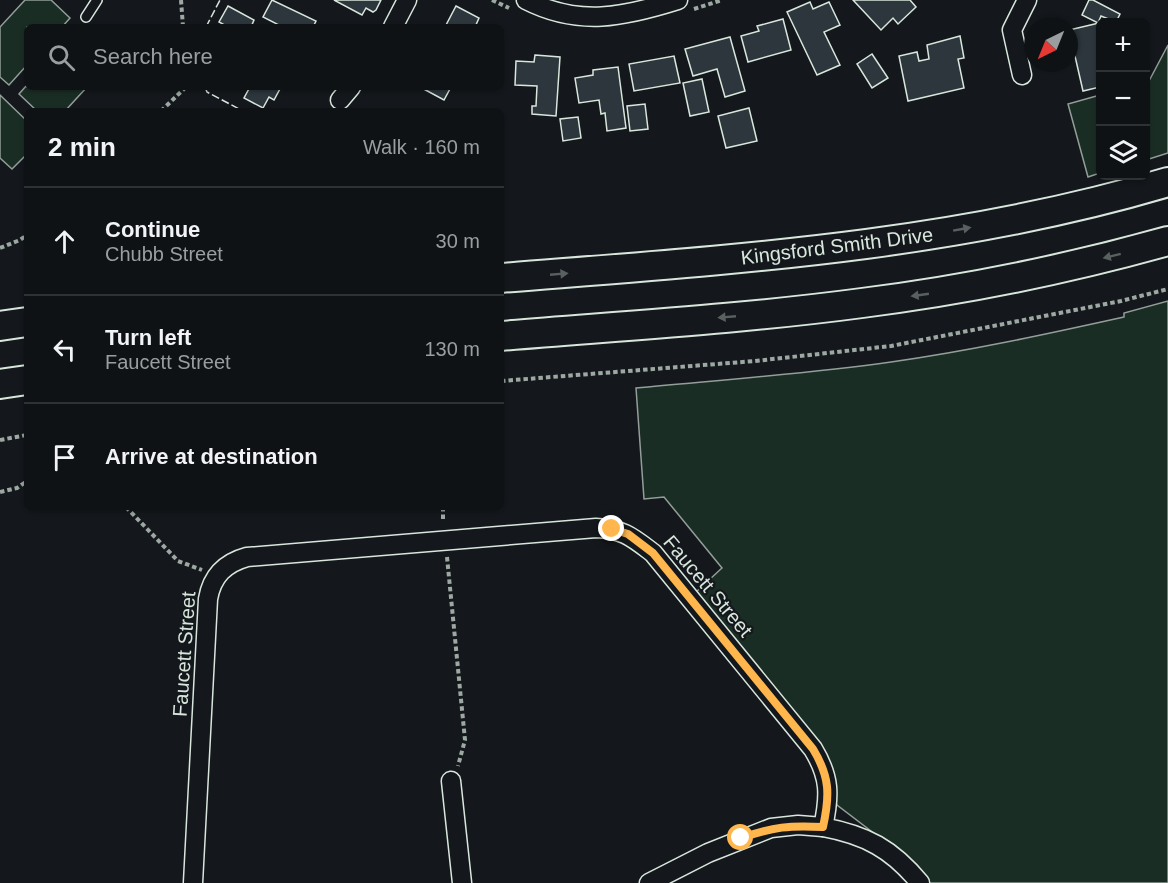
<!DOCTYPE html>
<html lang="en">
<head>
<meta charset="utf-8">
<style>
	body { margin:0; font-family:Helvetica,sans-serif; background:#181b1e; color:#f1f3f6 }
	.controls { position:absolute; right:18px; top:18px; display:grid; overflow:hidden; border-radius:9px; box-shadow:0 2px 4px #0004 }
	.controls button { width:54px; height:54px; display:grid; place-items:center; padding:0; border:0; border-bottom:2px solid #2f3234; background:#0f1215; color:#f1f3f6; font:30px sans-serif }
	.compass { position:absolute; left:1024px; top:18px; width:54px; height:54px; border-radius:50%; background:#0f1215; box-shadow:0 2px 4px #0004; rotate:223deg }
	.stop { position:absolute; width:18px; height:18px; margin:-14px; border:4px solid #ffb74d; border-radius:50%; background:#fff }
	.stop.end { background:#ffb74d; border-color:#fff; box-shadow:0 2px 6px #0008 }
	.list { margin:0; padding:0; list-style:none }
	h2 { display:flex; justify-content:space-between; align-items:center; height:78px; margin:0; padding:0 24px; font-size:26px }
	h2 small { font-size:20px; font-weight:400; color:#9b9ea0 }
	.list li { display:grid; grid-template-columns:39px 1fr auto; gap:18px; align-items:center; box-sizing:border-box; height:108px; padding:0 24px; border-top:2px solid #2f3234 }
	.list b { display:block; font-size:22px; white-space:nowrap }
	.list p { margin:0; font-size:20px; white-space:nowrap; color:#9b9ea0 }
	.list em { font-size:20px; font-style:normal; color:#9b9ea0 }
	.icon { flex:none; width:33px; height:33px; fill:none; stroke:currentColor; stroke-width:2; stroke-linecap:round; stroke-linejoin:round }
	.map { position:relative; flex:none; width:1168px; height:883px; overflow:hidden }
	.search { position:absolute; background:#0f1215; box-shadow:0 2px 4px #0004; left:24px; top:24px; width:480px; height:66px; display:flex; align-items:center; gap:15px; box-sizing:border-box; padding:0 21px; border-radius:9px; color:#9b9ea0; font-size:22px }
	.panel { position:absolute; background:#0f1215; box-shadow:0 2px 4px #0004; left:24px; top:108px; width:480px; height:402px; border-radius:9px }
	.map>svg:first-child { display:block }
	.green { fill:#1a2d24; stroke:#939e99; stroke-width:1.5 }
	.building { fill:#2c363c; stroke:#d8e6dc; stroke-width:1.5 }
	.lines { fill:none; stroke-linecap:round; stroke-linejoin:round }
	.service-casing { stroke:#d8e6dc; stroke-width:12 }
	.minor-casing { stroke:#d8e6dc; stroke-width:21 }
	.primary-casing { stroke:#d8e6dc; stroke-width:32 }
	.path { stroke:#9da8a2; stroke-width:4; stroke-dasharray:4.5 3; stroke-linecap:butt }
	.service { stroke:#14181c; stroke-width:9 }
	.minor { stroke:#14181c; stroke-width:18 }
	.primary { stroke:#14181c; stroke-width:28 }
	.fence { stroke:#d8e6dc; stroke-width:1.5; stroke-dasharray:8 3; stroke-linecap:butt }
	.oneway { fill:#59605f }
	.route { stroke:#ffb74d; stroke-width:8 }
	.labels { text-anchor:middle; dominant-baseline:central; stroke-width:4.5; stroke-linejoin:round; paint-order:stroke }
	.street-label { font-size:20px; fill:#d8e6dc; stroke:#14181c }
</style>
</head>
<body>
<div class="map">
<svg width="1168" height="883" viewBox="0 0 1168 883">
	<rect width="100%" height="100%" fill="#14181c"/>
	<g class="green">
		<polygon points="25,0 51,0 70,18 62,27 27,27 27,65 9,85 0,77 0,27"/>
		<polygon points="1168,45 1168,153 1146,160 1146,82 1149,81"/>
		<polygon points="27,85 27,87 87,87 65,111 37,111 19,94"/>
		<polygon points="0,95 27,121 27,154 12,169 0,158"/>
		<polygon points="1100,95 1100,173 1088,177 1068,104"/>
		<path d="M1168 301V883H920L888 844 837 805 809 730 696 592 722 568 664 497 644 499 636 388C721 380 806 374 891 362 969 351 1047 334 1124 317V313Z"/>
	</g>
	<g class="building">
		<polygon points="272,0 316,21 313,27 278,27 279,25 263,17"/>
		<polygon points="334,0 381,0 376,10 373,12 366,8 362,15"/>
		<polygon points="853,0 910,0 916,7 898,24 893,18 881,30"/>
		<polygon points="1089,0 1093,0 1120,14 1116,22 1101,16 1098,23 1082,15"/>
		<polygon points="810,2 813,9 829,2 840,25 824,32 840,65 817,75 787,12"/>
		<polygon points="228,6 254,20 251,27 228,27 219,22"/>
		<polygon points="456,6 479,18 475,27 445,27"/>
		<polygon points="783,19 791,50 748,62 741,36 759,31 757,26"/>
		<polygon points="1099,23 1100,87 1083,91 1069,30"/>
		<polygon points="960,36 964,58 958,59 964,88 908,101 899,56 917,52 919,61 929,59 927,45"/>
		<polygon points="730,37 745,91 725,97 717,69 693,76 685,49"/>
		<polygon points="872,54 888,78 872,88 857,64"/>
		<polygon points="535,55 560,57 556,116 532,114 532,106 536,106 537,86 515,85 516,61 534,62"/>
		<polygon points="674,56 680,83 634,91 629,64"/>
		<polygon points="618,67 626,128 607,131 605,113 601,114 599,100 579,103 575,78 593,75 593,70"/>
		<polygon points="702,79 709,112 690,116 683,83"/>
		<polygon points="250,87 281,87 274,100 269,97 263,108 244,98"/>
		<polygon points="420,87 451,87 444,100"/>
		<polygon points="645,104 648,129 630,131 627,106"/>
		<polygon points="749,108 757,141 726,148 718,116"/>
		<polygon points="578,117 581,138 563,141 560,119"/>
	</g>
	<g class="lines">
		<g class="service-casing">
			<polyline id="service" points="86,17 97,0"/>
		</g>
		<g class="minor-casing">
			<g id="minor">
				<path d="M526 0C579 27 624 17 678 0"/>
				<polyline points="393,27 407,0"/>
				<polyline points="1022,75 1012,30 1027,0"/>
				<polyline points="340,100 351,87"/>
				<polyline points="451,781 462,883"/>
				<path d="M193 883 208 599C212 576 225 563 247 557L596 528C623 529 632 537 653 553L813 749C830 777 830 795 823 827 866 835 892 849 920 883"/>
				<polyline points="649,883 708,853 771,828 798,825 823,827"/>
			</g>
		</g>
		<g class="primary-casing">
			<g id="primary">
				<path d="M501 278C725 260 951 247 1168 182"/>
				<polyline points="0,326 27,322"/>
				<path d="M501 336C621 326 742 319 862 303 965 290 1068 269 1168 241"/>
				<polyline points="0,384 27,380"/>
			</g>
		</g>
		<g class="path">
			<polyline points="181,0 183,27"/>
			<polyline points="492,0 509,8"/>
			<polyline points="694,9 722,0"/>
			<polyline points="161,111 186,87"/>
			<polyline points="0,248 20,240 27,235"/>
			<polyline points="501,381 755,361 891,346 1121,301 1168,289"/>
			<polyline points="0,440 27,435"/>
			<polyline points="0,492 17,488 27,481"/>
			<polyline points="126,507 178,561 202,570"/>
			<polyline points="443,507 443,522"/>
			<polyline points="447,557 465,740 458,766"/>
		</g>
		<use href="#service" class="service"/>
		<use href="#minor" class="minor"/>
		<use href="#primary" class="primary"/>
		<g class="fence">
			<polyline points="206,27 220,0"/>
			<polyline points="205,87 207,92 243,111"/>
		</g>
	</g>
	<defs><path id="oneway-solid" d="M-6-.8H1V-3.2L6.5 0L1 3.2V.8H-6Z" transform="scale(1.5)"/></defs>
	<g class="oneway">
		<use href="#oneway-solid" transform="translate(962 229) rotate(-10)"/>
		<use href="#oneway-solid" transform="translate(1112 256) rotate(166)"/>
		<use href="#oneway-solid" transform="translate(559 274) rotate(-5)"/>
		<use href="#oneway-solid" transform="translate(920 295) rotate(172)"/>
		<use href="#oneway-solid" transform="translate(727 317) rotate(175)"/>
	</g>
	<g class="lines">
		<path class="route" d="M612 529 628 534 653 553 813 749C830 777 830 795 823 827 789 825 774 827 741 838"/>
	</g>
	<g class="labels">
		<g class="street-label">
			<text transform="translate(837 246) rotate(-7)">Kingsford Smith Drive</text>
			<text transform="translate(708 586) rotate(50)">Faucett Street</text>
			<text transform="translate(184 654) rotate(-86)">Faucett Street</text>
		</g>
	</g>
</svg>
<div class="controls">
<button>+</button>
<button>−</button>
<button><svg class="icon" aria-label="layers" viewBox="0 0 24 24"><path d="M12 4l9 5-9 5-9-5zM3 14l9 5 9-5"/></svg></button>
</div>
<svg class="compass" viewBox="-18 -18 36 36"><path d="M0-13l5 13h-10z" fill="#e53935"/><path d="M0 13l5-13h-10z" fill="#9b9ea0"/></svg>
<div class="stop" style="left:741px;top:838px"></div>
<div class="stop end" style="left:612px;top:529px"></div>
<div class="search"><svg class="icon" aria-label="search" viewBox="0 0 24 24"><circle cx="10" cy="10" r="6"/><path d="M15 15l6 6"/></svg>Search here</div>
<section class="panel">
<h2>2 min<small>Walk · 160 m</small></h2>
<ul class="list">
<li><svg class="icon" aria-label="ahead" viewBox="0 0 24 24"><path d="M12 20V5M6 11l6-6 6 6"/></svg><div><b>Continue</b><p>Chubb Street</p></div><em>30 m</em></li>
<li><svg class="icon" aria-label="left" viewBox="0 0 24 24"><path d="M17 20v-9H6M10 6l-5 5 5 5"/></svg><div><b>Turn left</b><p>Faucett Street</p></div><em>130 m</em></li>
<li><svg class="icon" aria-label="arrive" viewBox="0 0 24 24"><path d="M6 21V4h12l-3 4 3 4H6"/></svg><div><b>Arrive at destination</b></div></li>
</ul>
</section>
</div>
</body>
</html>
